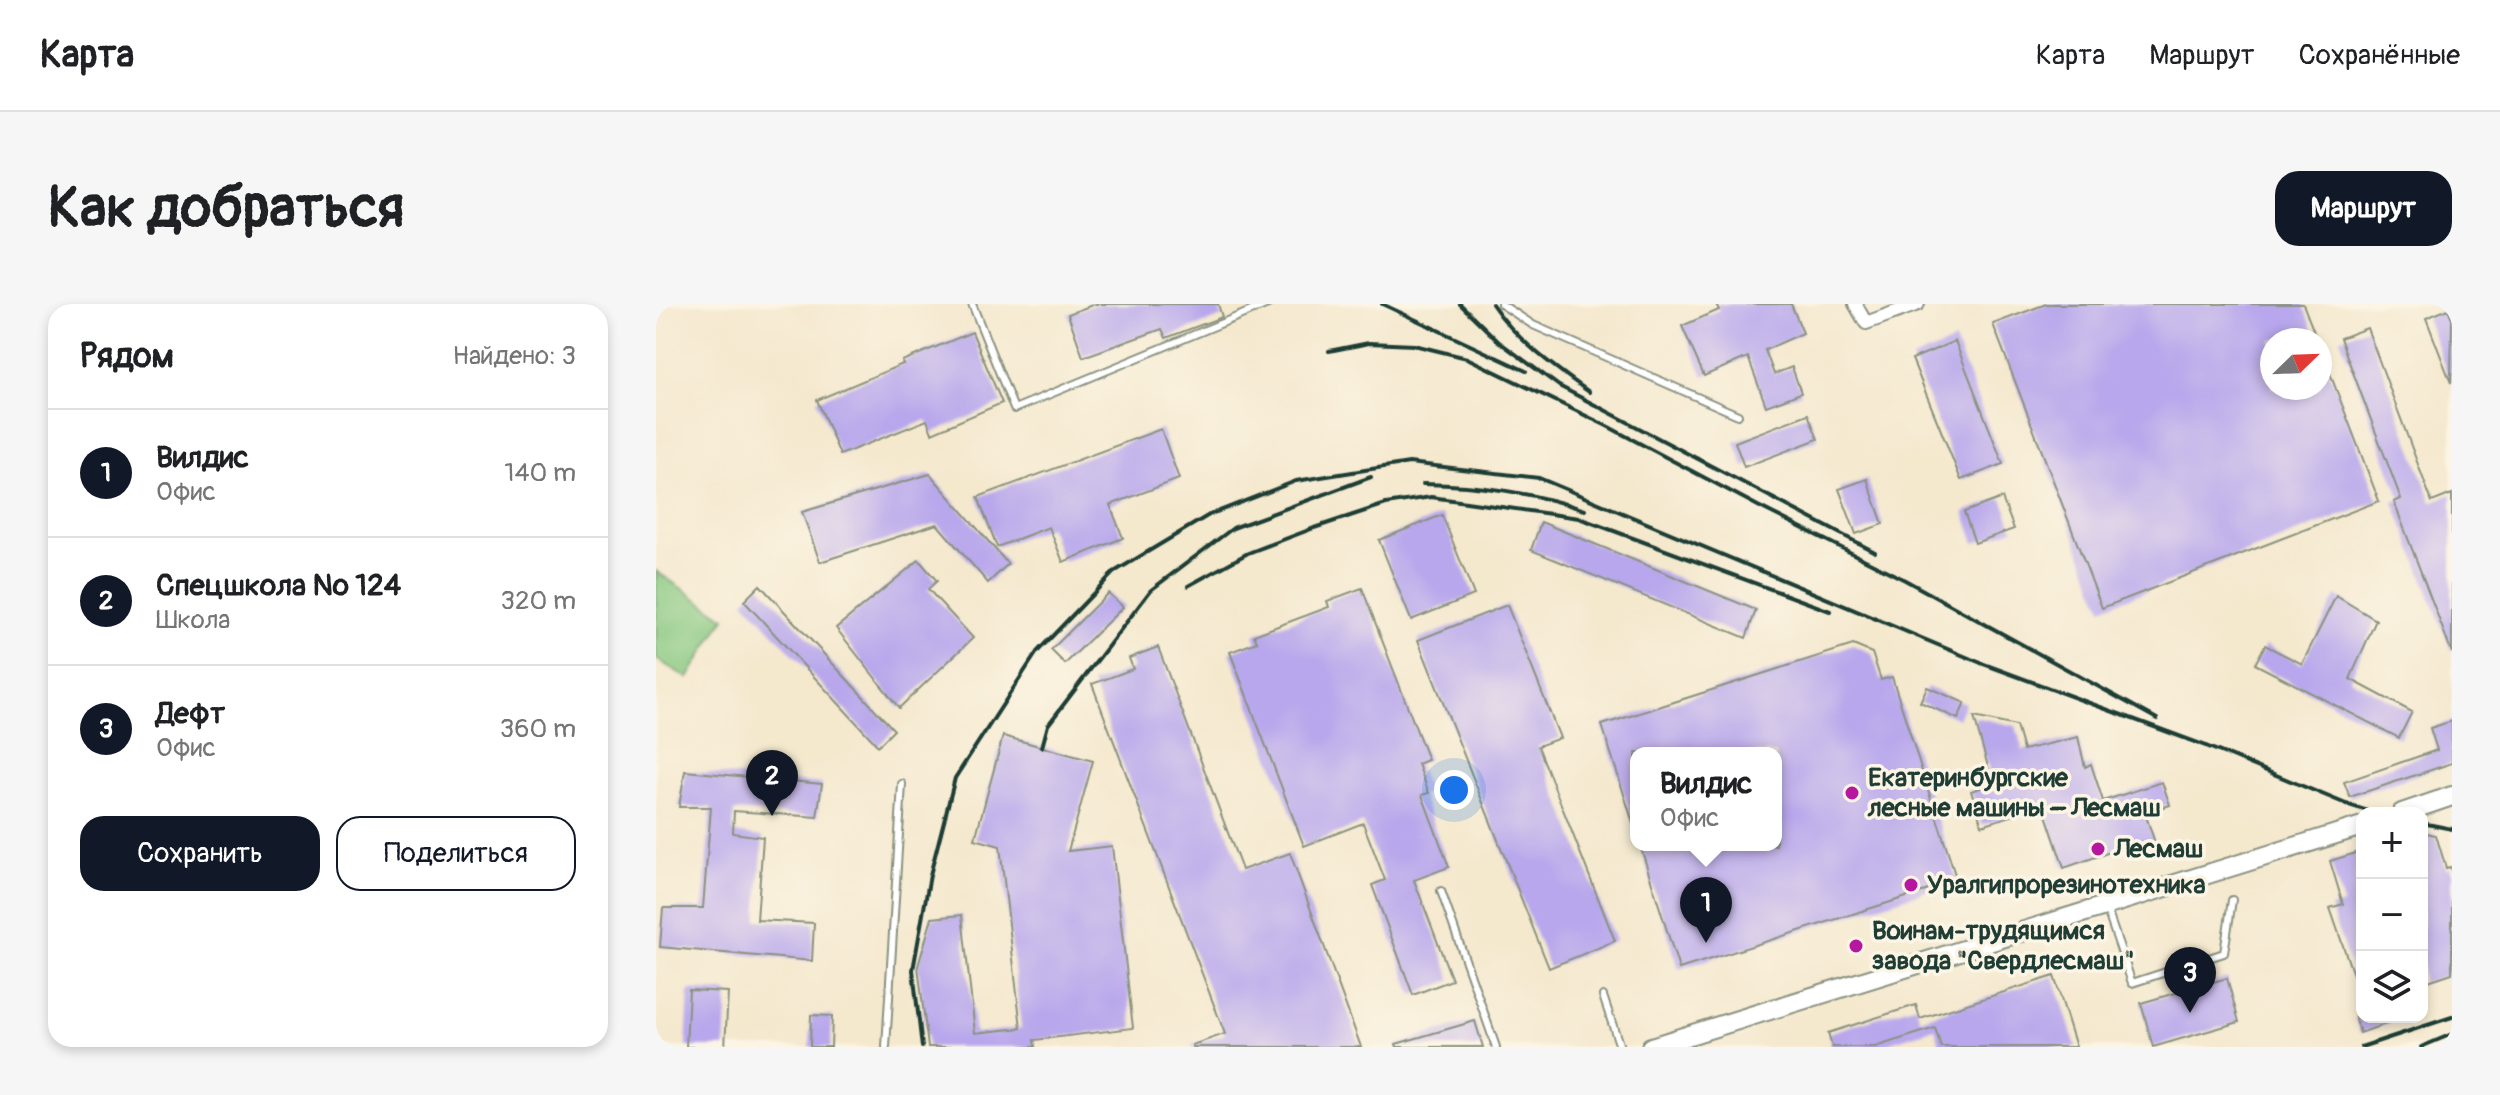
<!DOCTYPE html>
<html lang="ru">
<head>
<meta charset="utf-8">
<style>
	body { margin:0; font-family:Pangolin,sans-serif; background:#f6f6f6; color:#202124 }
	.controls { position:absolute; right:24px; bottom:24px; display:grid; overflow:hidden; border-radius:16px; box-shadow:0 4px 12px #0003 }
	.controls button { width:72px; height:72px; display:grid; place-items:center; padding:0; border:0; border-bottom:2px solid #e0e0e0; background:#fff; color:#202124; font:40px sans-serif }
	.compass { position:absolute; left:1604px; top:24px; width:72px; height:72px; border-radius:50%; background:#fff; box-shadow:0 4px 12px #0003; rotate:67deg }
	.you { position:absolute; left:798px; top:486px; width:28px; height:28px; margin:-20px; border:6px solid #fff; border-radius:50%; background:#1a73e8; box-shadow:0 0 0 12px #1a73e833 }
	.badge { display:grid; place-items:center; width:52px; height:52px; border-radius:50%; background:#111827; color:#fff; font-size:26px; font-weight:700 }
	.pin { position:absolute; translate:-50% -66px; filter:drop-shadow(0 2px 4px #0008) }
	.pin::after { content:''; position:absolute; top:42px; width:28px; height:24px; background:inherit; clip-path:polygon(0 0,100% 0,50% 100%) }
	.popup { position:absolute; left:974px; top:443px; width:152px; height:104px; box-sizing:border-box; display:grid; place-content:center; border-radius:16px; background:#fff; filter:drop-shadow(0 2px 6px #0005); font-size:26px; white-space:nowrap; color:#757577 }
	.popup b { font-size:30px; color:#202124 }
	.popup::after { content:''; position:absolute; left:50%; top:100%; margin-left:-16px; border:16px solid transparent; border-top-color:#fff }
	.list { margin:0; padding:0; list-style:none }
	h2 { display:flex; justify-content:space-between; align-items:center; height:104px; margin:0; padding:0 32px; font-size:34px }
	h2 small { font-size:26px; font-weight:400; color:#757577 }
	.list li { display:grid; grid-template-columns:52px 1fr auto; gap:24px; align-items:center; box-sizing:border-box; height:128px; padding:0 32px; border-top:2px solid #e0e0e0 }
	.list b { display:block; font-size:30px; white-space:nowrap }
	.list p { margin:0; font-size:26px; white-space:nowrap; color:#757577 }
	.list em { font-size:26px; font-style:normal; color:#757577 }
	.actions { display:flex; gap:16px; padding:24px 32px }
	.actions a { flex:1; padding:18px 0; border:2px solid #111827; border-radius:24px; text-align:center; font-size:28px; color:#111827 }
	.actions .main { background:#111827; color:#fff }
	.icon { flex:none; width:44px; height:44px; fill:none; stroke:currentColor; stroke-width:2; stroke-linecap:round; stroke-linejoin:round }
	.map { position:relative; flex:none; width:1796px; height:743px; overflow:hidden; border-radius:24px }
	header { display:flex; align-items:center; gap:48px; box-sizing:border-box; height:112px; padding:0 40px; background:#fff; border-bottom:2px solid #e0e0e0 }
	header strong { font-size:38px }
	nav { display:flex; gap:44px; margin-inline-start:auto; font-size:28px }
	.intro { display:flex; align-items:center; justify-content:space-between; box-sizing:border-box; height:192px; padding:0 48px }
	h1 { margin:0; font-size:56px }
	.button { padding:20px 36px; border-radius:24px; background:#111827; color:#fff; font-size:28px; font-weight:700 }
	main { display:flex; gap:48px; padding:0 48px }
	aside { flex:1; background:#fff; border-radius:24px; box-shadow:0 4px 12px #0003 }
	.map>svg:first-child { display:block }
	.green { fill:#86c77f; stroke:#52825a; stroke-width:2 }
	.building { fill:#b8a7ec }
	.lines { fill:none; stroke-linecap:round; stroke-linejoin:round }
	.lane-casing { stroke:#8a9280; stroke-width:10 }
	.street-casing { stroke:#8a9280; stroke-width:16 }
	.secondary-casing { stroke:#8a9280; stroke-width:22 }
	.lane { stroke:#fff; stroke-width:6 }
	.street { stroke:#fff; stroke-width:12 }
	.secondary { stroke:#fff; stroke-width:18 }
	.rail { stroke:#1f3d34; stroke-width:4 }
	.poi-dot { fill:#b5179e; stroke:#fcf5e5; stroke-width:3 }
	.labels { text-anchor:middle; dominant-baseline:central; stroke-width:7; stroke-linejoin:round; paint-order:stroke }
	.poi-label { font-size:26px; font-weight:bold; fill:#1f3d34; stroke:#fcf5e5; text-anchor:start }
</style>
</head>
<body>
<header>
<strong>Карта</strong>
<nav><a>Карта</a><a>Маршрут</a><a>Сохранённые</a></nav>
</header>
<div class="intro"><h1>Как добраться</h1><a class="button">Маршрут</a></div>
<main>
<aside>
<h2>Рядом<small>Найдено: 3</small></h2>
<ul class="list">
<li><span class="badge">1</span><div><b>Вилдис</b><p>Офис</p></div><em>140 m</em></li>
<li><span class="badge">2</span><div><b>Спецшкола № 124</b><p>Школа</p></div><em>320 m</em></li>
<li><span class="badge">3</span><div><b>Дефт</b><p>Офис</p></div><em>360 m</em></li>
</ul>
<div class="actions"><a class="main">Сохранить</a><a>Поделиться</a></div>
</aside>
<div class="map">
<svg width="1796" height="743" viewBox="0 0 1796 743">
	<rect width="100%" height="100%" fill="#fcf5e5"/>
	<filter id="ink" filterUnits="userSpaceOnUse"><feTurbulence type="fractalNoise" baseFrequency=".0125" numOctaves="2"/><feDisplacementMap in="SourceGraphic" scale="16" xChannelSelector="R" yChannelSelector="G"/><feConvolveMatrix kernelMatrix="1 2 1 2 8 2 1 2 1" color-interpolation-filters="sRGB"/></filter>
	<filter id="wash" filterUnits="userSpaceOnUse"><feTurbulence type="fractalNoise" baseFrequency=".006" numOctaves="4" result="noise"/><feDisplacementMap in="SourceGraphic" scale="32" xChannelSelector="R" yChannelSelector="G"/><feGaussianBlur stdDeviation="1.8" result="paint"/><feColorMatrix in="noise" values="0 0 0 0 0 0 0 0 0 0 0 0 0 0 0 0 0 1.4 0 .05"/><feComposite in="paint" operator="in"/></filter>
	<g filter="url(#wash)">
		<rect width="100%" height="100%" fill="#f4e8cd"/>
		<polygon class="green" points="0,267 69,314 32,374 0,355"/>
		<g id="blocks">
			<g class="building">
				<polygon points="439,0 562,0 566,13 510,34 506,25 427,53 412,10"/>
				<polygon points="1060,0 1135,0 1147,29 1109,46 1118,70 1136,63 1145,89 1110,102 1092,53 1048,72 1026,22 1063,6"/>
				<polygon points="1390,0 1647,0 1661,36 1616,36 1616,84 1664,84 1665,46 1723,197 1446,304 1337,20"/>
				<polygon points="1792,5 1796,15 1795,79 1770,14"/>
				<polygon points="1711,24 1776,198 1796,190 1796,349 1738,198 1745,195 1684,34"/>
				<polygon points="316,28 346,99 276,129 271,116 184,151 161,96 247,60 246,57"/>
				<polygon points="1299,37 1347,160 1305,176 1256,55"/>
				<polygon points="1152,110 1162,135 1088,163 1079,138"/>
				<polygon points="505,125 523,175 454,201 467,234 407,258 393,223 341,243 322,193"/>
				<polygon points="274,170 352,260 332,279 281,220 164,258 146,208"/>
				<polygon points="1211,175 1227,220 1200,230 1183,185"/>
				<polygon points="1346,194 1358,225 1319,239 1308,208"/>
				<polygon points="786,211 818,291 755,316 723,236"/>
				<polygon points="885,218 1100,306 1090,334 875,246"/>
				<polygon points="263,256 281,277 272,285 317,334 243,404 180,324"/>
				<polygon points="104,281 238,426 222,442 88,297"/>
				<polygon points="706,284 772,456 762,460 773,489 766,491 793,563 758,576 796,676 757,691 716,581 729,576 707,519 648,542 574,348 601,338 598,331 673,303 671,297"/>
				<polygon points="452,289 467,303 409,360 395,346"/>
				<polygon points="1680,292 1720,316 1694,375 1756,408 1743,434 1599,360 1609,341 1646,360"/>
				<polygon points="851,301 904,434 882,442 959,637 893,664 762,336"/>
				<polygon points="1197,341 1216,349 1225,376 1236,373 1301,577 1023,665 984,541 1120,541 1120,449 980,449 980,521 978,522 946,421"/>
				<polygon points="502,343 586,566 634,549 705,743 536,743 536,741 569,730 436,380 477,365 473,354"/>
				<polygon points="1271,383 1309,399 1302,415 1264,398"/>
				<polygon points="1318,413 1360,422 1367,446 1422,433 1429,463 1435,460 1447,497 1506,478 1514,501 1489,509 1499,539 1485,543 1483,538 1408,564 1387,502 1326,521 1315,487 1337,480"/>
				<polygon points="1796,417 1796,459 1694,493 1688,478 1781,446 1774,424"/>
				<polygon points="347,432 437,457 412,547 456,542 477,724 378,736 379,743 272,743 262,662 276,614 306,611 319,729 365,724 344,542 319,535"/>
				<polygon points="29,467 166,480 161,513 78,507 77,529 107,533 101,616 158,619 156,657 4,643 7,604 47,604 55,503 23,503"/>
				<polygon points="1766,528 1780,531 1790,564 1794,563 1796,569 1796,669 1766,679"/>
				<polygon points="1706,547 1706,691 1704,691 1674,604 1687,600 1674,557"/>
				<polygon points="1398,672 1420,743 1285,743 1279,724 1219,743 1176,743 1172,729 1260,701 1264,715"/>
				<polygon points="1571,674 1583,718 1497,743 1485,699"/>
				<polygon points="33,686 72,688 69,743 30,743"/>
				<polygon points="155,711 176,712 175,743 154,743"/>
				<polygon points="1699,713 1744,713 1744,715 1704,729"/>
				<polygon points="819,717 827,743 741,743 740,740"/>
			</g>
		</g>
	</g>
	<g filter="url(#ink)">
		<use href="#blocks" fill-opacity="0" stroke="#8a9280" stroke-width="2"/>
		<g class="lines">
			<g class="lane-casing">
				<g id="lane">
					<polyline points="316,0 358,105 612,0"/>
					<polyline points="845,0 877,21 1082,111"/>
					<polyline points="785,587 840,743"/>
					<polyline points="1450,603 1476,679 1568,649 1576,596"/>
					<polyline points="947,692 964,743"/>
					<polyline points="230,743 246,480"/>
				</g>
			</g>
			<g class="street-casing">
				<polyline id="street" points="1199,0 1210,19 1262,0"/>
			</g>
			<g class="secondary-casing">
				<g id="secondary">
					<polyline points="1746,509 1796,492"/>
					<polyline points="995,743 1706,522"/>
				</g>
			</g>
			<use href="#lane" class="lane"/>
			<use href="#street" class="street"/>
			<use href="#secondary" class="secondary"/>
			<g class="rail">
				<polyline points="726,0 870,67"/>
				<polyline points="804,0 842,37 903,82 1219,248"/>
				<path d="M836 0C860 36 898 63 933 88"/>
				<polyline points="673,47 713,39 758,41 811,54 951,122 1102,202 1249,276 1501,415"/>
				<path d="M767 180C824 181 874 188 929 206"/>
				<polyline points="532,282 592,249 658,224 730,200 775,193 923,214 1174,307"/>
				<polyline points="386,443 392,421 495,286 577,224 715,173"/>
				<polyline points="1766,519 1796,525"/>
				<polyline points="266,743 257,666 274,571 299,474 381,348 458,268 553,211 640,177 753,159 883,174 1325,359 1550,442 1690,500 1718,509"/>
				<polyline points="1705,743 1796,713"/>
				<polyline points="1765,743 1796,730"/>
			</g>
		</g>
	</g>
	<g class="poi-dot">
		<circle cx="1196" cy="489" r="8"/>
		<circle cx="1442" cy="545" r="8"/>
		<circle cx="1255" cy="581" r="8"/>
		<circle cx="1200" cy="642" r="8"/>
	</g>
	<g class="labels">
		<g class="poi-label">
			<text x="1212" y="474">Екатеринбургские<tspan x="1212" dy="30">лесные машины – Лесмаш</tspan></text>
			<text x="1458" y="545">Лесмаш</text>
			<text x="1271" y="581">Уралгипрорезинотехника</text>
			<text x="1216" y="627">Воинам-трудящимся<tspan x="1216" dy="30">завода "Свердлесмаш"</tspan></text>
		</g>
	</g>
</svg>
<div class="controls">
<button>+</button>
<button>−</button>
<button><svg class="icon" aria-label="layers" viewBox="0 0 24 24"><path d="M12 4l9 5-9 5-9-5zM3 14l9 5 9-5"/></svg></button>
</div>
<svg class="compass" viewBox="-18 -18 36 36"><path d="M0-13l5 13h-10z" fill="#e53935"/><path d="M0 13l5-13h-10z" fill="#757577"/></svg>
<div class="you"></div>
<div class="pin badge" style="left:1050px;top:639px">1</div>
<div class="popup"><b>Вилдис</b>Офис</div>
<div class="pin badge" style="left:116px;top:512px">2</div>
<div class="pin badge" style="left:1534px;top:709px">3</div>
</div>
</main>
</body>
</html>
